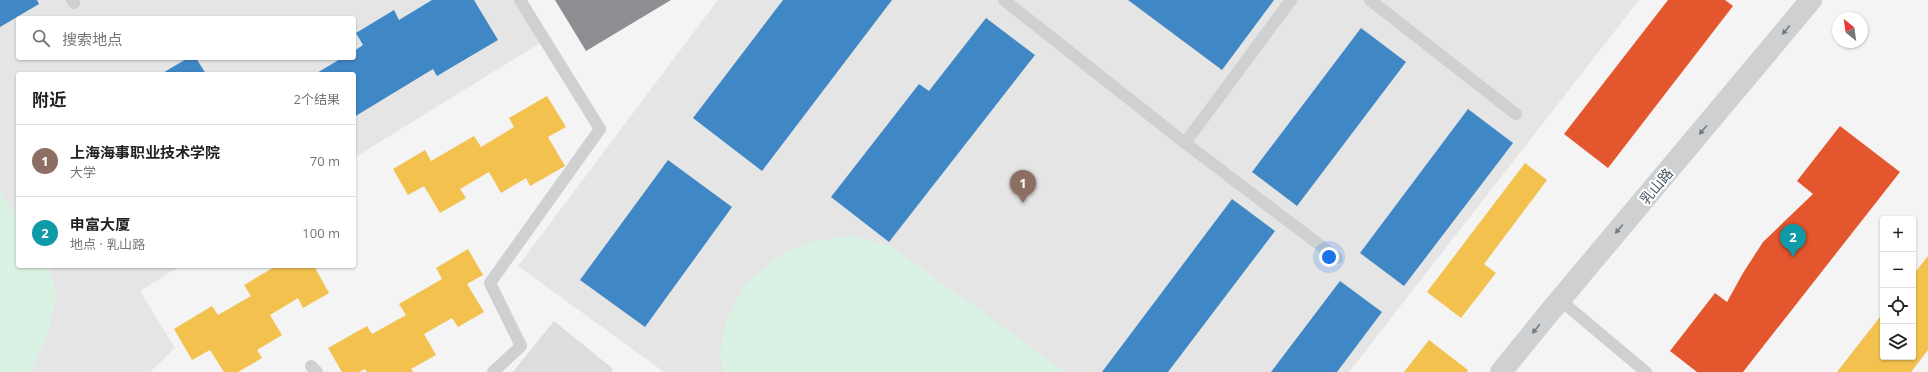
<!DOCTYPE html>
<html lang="zh">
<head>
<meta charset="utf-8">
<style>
	body { margin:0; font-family:"Open Sans","Noto Sans SC",sans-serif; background:#f6f6f6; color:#222 }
	.controls { position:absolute; right:12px; bottom:12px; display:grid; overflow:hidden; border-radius:4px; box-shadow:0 1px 3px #0004 }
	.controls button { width:36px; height:36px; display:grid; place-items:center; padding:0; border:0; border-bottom:1px solid #e0e0e0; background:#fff; color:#222; font:20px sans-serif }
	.compass { position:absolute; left:1832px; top:12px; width:36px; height:36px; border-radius:50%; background:#fff; box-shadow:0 1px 3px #0004; rotate:331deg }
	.you { position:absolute; left:1329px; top:257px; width:14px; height:14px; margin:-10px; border:3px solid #fff; border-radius:50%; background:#1a73e8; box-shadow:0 0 0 6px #1a73e833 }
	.badge { display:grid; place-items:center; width:26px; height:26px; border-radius:50%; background:#1a73e8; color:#fff; font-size:13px; font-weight:700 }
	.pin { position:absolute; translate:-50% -33px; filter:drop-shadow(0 1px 2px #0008) }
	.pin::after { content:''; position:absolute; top:21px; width:14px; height:12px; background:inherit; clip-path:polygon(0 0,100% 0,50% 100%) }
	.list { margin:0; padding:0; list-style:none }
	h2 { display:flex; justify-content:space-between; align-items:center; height:52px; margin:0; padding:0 16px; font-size:17px }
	h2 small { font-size:13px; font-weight:400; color:#767676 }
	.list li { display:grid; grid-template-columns:26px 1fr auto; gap:12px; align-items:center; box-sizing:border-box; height:72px; padding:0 16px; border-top:1px solid #e0e0e0 }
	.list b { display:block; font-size:15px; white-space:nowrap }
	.list p { margin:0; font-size:13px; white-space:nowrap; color:#767676 }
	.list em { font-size:13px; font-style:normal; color:#767676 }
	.icon { flex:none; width:22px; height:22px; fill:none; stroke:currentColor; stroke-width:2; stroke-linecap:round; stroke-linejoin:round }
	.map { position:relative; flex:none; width:1928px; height:372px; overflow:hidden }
	.search { position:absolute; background:#fff; box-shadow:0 1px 3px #0004; left:16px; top:16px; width:340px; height:44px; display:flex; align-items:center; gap:10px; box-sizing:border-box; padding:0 14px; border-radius:4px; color:#767676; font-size:15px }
	.panel { position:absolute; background:#fff; box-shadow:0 1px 3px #0004; left:16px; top:72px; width:340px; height:196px; border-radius:4px }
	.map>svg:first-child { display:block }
	.education { fill:#e6e5e6; fill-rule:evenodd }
	.green { fill:#d9f2e3 }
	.homes { fill:#f2c14e }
	.shops { fill:#e4572e }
	.schools { fill:#3f88c5 }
	.industry { fill:#8d8d92 }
	.building { fill:#ddddde }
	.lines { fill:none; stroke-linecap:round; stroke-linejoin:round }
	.lane { stroke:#ced0d2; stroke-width:12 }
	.street { stroke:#ced0d2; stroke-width:22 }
	.oneway { fill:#727b83 }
	.labels { text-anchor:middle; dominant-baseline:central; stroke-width:4; stroke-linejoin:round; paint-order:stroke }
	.street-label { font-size:14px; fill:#4a5661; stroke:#fff }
</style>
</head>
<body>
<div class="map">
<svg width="1928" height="372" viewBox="0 0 1928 372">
	<rect width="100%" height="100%" fill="#f4f4f4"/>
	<g class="education">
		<path d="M0 0H520L545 40 354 158V74H18V266H180L140 291 175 348 150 372H0ZM18 18H354V58H18Z"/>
		<polygon points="718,0 1639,0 1349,372 664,372 518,266"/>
	</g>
	<g class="green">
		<polygon points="0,190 18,217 18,266 50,266 56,297 48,335 30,372 0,372"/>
		<polygon points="852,236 891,246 1065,372 723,372 720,355 726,320 744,286 776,257 813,241"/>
	</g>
	<g class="homes">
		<polygon points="547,96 566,127 548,137 565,166 530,186 526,178 501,193 489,172 460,189 466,198 440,213 424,186 408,195 393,169 425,150 431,161 474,136 481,147 514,127 509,118"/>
		<polygon points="1525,163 1547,180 1484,264 1496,273 1461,318 1427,292"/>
		<polygon points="468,249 483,275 467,284 484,312 458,327 452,318 424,334 436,355 411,369 413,372 367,372 365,369 359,372 342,372 328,348 367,326 372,334 406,315 399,304 442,279 436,268"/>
		<polygon points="1928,256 1928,350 1911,372 1837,372 1883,313 1883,357 1913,357 1913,275"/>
		<polygon points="276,266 314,266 329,293 303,308 298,298 270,315 282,335 257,350 262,358 238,372 224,372 210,350 192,360 174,329 212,306 218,315 251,296 244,285"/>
		<polygon points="1429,340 1468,370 1467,372 1404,372"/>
	</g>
	<g class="shops">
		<polygon points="1668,0 1725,0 1733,6 1608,168 1564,134"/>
		<polygon points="1840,126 1900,172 1743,372 1697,372 1670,351 1715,293 1727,302 1743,273 1763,242 1813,194 1797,181"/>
	</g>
	<g class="schools">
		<polygon points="0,0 37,0 39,4 0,27"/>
		<polygon points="432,0 474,0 498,40 437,76 433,69 354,117 354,74 315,74 342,58 354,58 354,51 363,45 356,33 394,10 399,20"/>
		<polygon points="783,0 892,0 762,171 693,118"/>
		<polygon points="1128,0 1274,0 1222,70"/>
		<polygon points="986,18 1035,55 889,242 831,197 919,84 929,91"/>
		<polygon points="1361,28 1406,62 1297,206 1252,172"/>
		<polygon points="188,58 196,58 206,74 161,74"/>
		<polygon points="1468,109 1513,143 1404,286 1360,253"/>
		<polygon points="668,160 732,207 645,327 580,280"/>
		<polygon points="1232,199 1275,231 1168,372 1102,372"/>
		<polygon points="1340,281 1382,312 1337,372 1271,372"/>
	</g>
	<polygon class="industry" points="555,0 671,0 586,51"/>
	<polygon class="building" points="554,321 613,369 611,372 513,372"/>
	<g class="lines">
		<g class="lane">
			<polyline points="72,0 74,3"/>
			<polyline points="1004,0 1185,143 1291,0"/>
			<polyline points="1370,0 1516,114"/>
			<polyline points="1185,143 1337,258"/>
			<polyline points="1560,300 1646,372"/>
			<polyline points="311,366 317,372"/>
			<polyline points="493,372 521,346 490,283 600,129 520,0"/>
		</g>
		<polyline class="street" points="1501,372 1548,314 1811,0"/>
	</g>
	<defs><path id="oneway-solid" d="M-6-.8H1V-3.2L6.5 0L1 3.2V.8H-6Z"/></defs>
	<g class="oneway">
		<use href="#oneway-solid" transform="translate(1786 30) rotate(130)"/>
		<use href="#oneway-solid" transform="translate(1703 130) rotate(130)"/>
		<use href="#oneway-solid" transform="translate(1619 229) rotate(130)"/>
		<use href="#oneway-solid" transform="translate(1536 329) rotate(129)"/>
	</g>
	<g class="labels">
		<g class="street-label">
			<text transform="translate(1656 186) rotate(-50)">乳山路</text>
		</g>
	</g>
</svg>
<div class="controls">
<button>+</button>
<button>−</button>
<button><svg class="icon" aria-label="locate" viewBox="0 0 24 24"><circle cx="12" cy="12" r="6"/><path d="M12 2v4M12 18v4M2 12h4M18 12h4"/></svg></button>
<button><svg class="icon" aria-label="layers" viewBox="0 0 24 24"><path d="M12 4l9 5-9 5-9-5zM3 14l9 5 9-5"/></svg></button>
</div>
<svg class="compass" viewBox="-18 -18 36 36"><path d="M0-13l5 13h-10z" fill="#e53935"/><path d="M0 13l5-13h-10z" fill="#767676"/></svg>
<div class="you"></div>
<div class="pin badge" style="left:1023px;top:203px;background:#8d6e63">1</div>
<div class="pin badge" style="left:1793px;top:257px;background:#0f9aa8">2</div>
<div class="search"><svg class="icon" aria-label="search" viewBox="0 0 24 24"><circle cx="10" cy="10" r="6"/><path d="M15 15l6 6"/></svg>搜索地点</div>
<section class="panel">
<h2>附近<small>2个结果</small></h2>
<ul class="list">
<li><span class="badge" style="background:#8d6e63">1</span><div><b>上海海事职业技术学院</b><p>大学</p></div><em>70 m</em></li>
<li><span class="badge" style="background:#0f9aa8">2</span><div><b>申富大厦</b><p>地点 · 乳山路</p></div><em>100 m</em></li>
</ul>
</section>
</div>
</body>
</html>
